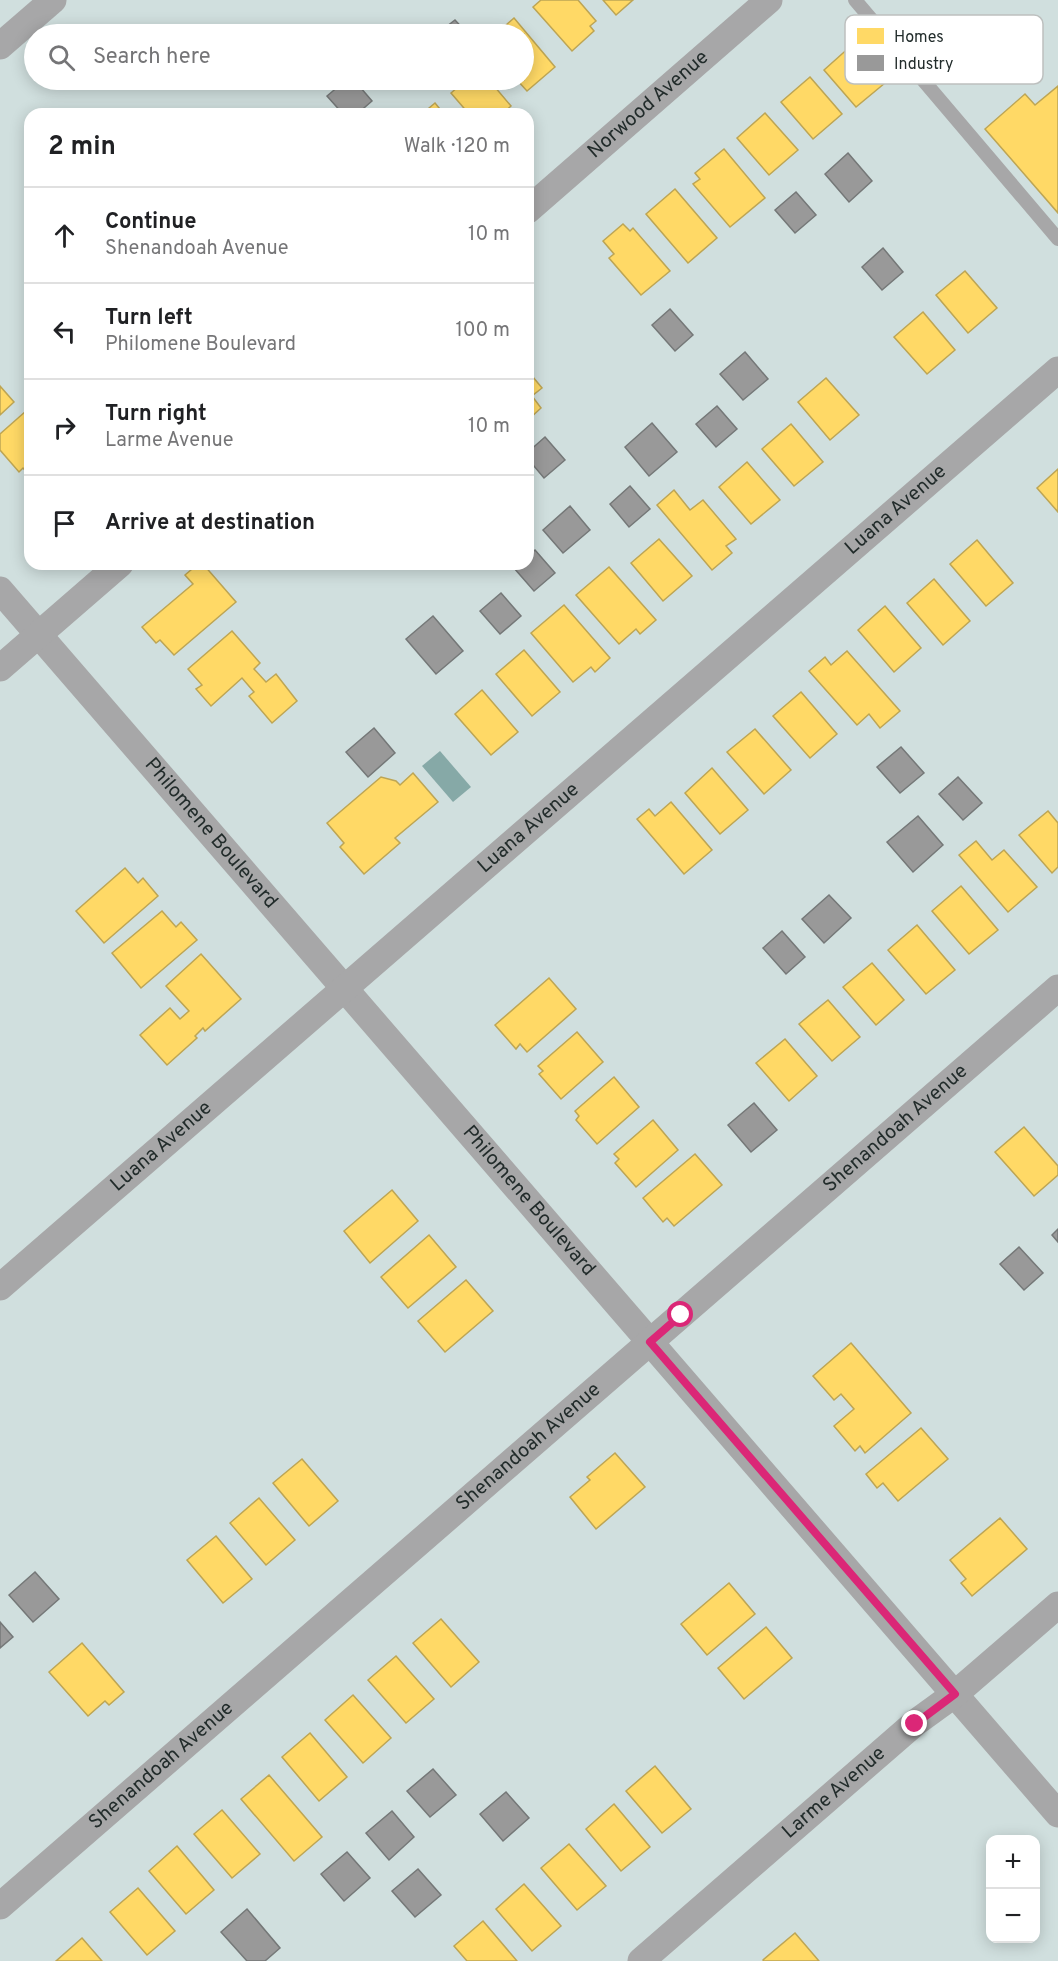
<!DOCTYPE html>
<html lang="en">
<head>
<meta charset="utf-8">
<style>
	body { margin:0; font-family:Overpass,sans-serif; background:#f6f6f6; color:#202124 }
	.controls { position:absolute; right:18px; bottom:18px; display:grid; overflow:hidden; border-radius:12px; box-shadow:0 3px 15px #0003 }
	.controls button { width:54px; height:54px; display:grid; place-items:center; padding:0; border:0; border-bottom:2px solid #e0e0e0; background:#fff; color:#202124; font:30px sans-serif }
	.stop { position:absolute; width:18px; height:18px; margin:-14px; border:4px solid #db2777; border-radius:50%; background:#fff }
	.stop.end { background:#db2777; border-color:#fff; box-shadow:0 2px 6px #0008 }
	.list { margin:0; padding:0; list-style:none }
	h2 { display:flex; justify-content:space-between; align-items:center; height:78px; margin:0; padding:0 24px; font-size:26px }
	h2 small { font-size:20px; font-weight:400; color:#757577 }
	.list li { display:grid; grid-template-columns:39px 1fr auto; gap:18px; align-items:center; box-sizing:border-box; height:96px; padding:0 24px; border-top:2px solid #e0e0e0 }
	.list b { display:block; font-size:22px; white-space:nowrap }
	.list p { margin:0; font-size:20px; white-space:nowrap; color:#757577 }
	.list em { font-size:20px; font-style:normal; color:#757577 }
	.icon { flex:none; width:33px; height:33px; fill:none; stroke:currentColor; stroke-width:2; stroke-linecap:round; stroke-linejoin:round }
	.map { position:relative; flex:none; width:1058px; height:1961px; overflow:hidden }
	.search { position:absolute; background:#fff; box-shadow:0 3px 15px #0003; left:24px; top:24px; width:510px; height:66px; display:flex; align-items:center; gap:15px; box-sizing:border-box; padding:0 21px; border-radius:33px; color:#757577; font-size:22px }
	.panel { position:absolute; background:#fff; box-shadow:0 3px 15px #0003; left:24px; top:108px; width:510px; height:462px; border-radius:18px }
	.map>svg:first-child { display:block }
	.water { fill:#86a9a7 }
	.homes { fill:#ffd966; stroke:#bda554; stroke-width:1.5 }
	.industry { fill:#999; stroke:#757878; stroke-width:1.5 }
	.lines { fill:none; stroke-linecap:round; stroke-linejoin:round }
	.service { stroke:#a7a7a8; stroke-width:14 }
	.minor { stroke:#a7a7a8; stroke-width:27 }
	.route { stroke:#db2777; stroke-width:8 }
	.labels { text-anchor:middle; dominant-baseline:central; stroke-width:6; stroke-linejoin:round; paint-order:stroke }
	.street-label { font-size:20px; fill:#222c2b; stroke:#fff }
	.key { fill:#fff; stroke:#bdc0bf; stroke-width:1.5 }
	.key-label { font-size:16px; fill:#222c2b }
</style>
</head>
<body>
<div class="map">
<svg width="1058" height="1961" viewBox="0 0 1058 1961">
	<rect width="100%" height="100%" fill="#d0dfde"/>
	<polygon class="water" points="440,751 471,787 453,802 422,766"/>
	<g class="homes">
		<polygon points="541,0 578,0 596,21 590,26 594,31 572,51 533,7"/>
		<polygon points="603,0 633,0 616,15"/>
		<polygon points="514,18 555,67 527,91 517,80 524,80 524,34 496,34"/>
		<polygon points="852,45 885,83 856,107 824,70"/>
		<polygon points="810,77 842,114 813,139 781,102"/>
		<polygon points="466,80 489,80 511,106 502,114 469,114 451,93"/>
		<polygon points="1058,86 1058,213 985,129 1025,94 1035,105"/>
		<polygon points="435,103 444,114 422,114"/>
		<polygon points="765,113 798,150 769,175 737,138"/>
		<polygon points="724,149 765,198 730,227 693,184 700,179 695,173"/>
		<polygon points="675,189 717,238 688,263 646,214"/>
		<polygon points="623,224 630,231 633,228 670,271 641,295 609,258 614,254 603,241"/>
		<polygon points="965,271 997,308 968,333 936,295"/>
		<polygon points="923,312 955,350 927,374 894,337"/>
		<polygon points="528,371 542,388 532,396 541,408 528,420"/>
		<polygon points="826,378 859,415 830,440 798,402"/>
		<polygon points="0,386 14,402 0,415"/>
		<polygon points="26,411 30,416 30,476 23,468 19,472 0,450 0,434"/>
		<polygon points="791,424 823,462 794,486 762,449"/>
		<polygon points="747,462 780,500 751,524 719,487"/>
		<polygon points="1058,469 1058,512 1037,488"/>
		<polygon points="674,490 690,510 703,500 736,539 726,546 732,553 712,570 657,505"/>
		<polygon points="659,539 692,576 663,601 631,563"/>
		<polygon points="977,540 1013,583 986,606 950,564"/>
		<polygon points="198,564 203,564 236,602 174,655 160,640 156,643 142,627 193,584 185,575"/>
		<polygon points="609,567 656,620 640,634 636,629 619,644 576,595"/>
		<polygon points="934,579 970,621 943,645 907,603"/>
		<polygon points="564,605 610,658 595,672 591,667 573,682 531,633"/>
		<polygon points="885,606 921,648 894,672 858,630"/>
		<polygon points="232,631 260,663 254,669 266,682 276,674 297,701 272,723 249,696 254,692 242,678 211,706 196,689 202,685 188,669"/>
		<polygon points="524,650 560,692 532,716 496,674"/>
		<polygon points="847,651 900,711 880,728 869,714 857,725 809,671 825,657 831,665"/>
		<polygon points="482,690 518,732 491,755 455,714"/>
		<polygon points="801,692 837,734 810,758 773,716"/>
		<polygon points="755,729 791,770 764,794 727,752"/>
		<polygon points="712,768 748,810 720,834 685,793"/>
		<polygon points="413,773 438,802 395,838 400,843 364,874 340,847 344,843 327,823 381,777 396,781 400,785"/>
		<polygon points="671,802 712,850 684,874 637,819 649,809 655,816"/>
		<polygon points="1048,811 1058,823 1058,867 1052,873 1019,835"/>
		<polygon points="976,841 992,860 1004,850 1037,887 1008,912 959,855"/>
		<polygon points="125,868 138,883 143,878 158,896 104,943 76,911"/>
		<polygon points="961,886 998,930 969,954 932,911"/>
		<polygon points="162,911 176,927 181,922 197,940 141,988 112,953"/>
		<polygon points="917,925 955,970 926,994 888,950"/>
		<polygon points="201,954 241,999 205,1031 203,1028 195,1036 197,1038 167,1065 140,1035 170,1008 180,1019 189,1011 166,986"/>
		<polygon points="872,963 904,1000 876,1025 843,987"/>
		<polygon points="549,978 576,1009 527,1052 520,1044 516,1049 495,1025"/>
		<polygon points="828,1000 860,1037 832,1061 799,1024"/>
		<polygon points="577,1032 603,1062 561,1099 539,1074 543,1071 538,1066"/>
		<polygon points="785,1039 817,1076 789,1101 756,1063"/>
		<polygon points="614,1077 639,1107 597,1144 576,1120 579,1116 575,1111"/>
		<polygon points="653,1120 678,1150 636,1187 615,1163 619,1159 614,1154"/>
		<polygon points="1024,1127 1058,1166 1058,1175 1034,1196 995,1152"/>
		<polygon points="695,1154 722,1185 674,1226 667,1218 663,1222 643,1198"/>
		<polygon points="392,1190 418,1221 370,1263 344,1231"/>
		<polygon points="429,1235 456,1267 408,1308 381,1277"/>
		<polygon points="466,1280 493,1311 445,1352 418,1321"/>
		<polygon points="851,1343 911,1413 865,1453 860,1446 855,1451 834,1426 854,1409 841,1394 834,1400 813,1376"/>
		<polygon points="921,1428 948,1459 898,1501 883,1483 877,1488 866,1474"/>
		<polygon points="615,1453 645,1487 596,1529 570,1497 590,1480 587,1477"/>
		<polygon points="302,1459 338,1501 309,1526 273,1483"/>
		<polygon points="259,1498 295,1540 266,1565 230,1523"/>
		<polygon points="1000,1518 1027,1549 972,1596 961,1583 966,1579 950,1560"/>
		<polygon points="216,1536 252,1579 223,1603 187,1560"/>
		<polygon points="729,1583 755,1614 707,1655 681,1624"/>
		<polygon points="441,1619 479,1662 451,1687 413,1643"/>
		<polygon points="766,1627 792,1658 744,1699 718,1668"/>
		<polygon points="82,1643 124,1692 109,1705 105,1701 88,1716 49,1672"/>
		<polygon points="396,1656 434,1699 406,1723 368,1680"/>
		<polygon points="353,1695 391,1738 363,1763 325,1720"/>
		<polygon points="310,1733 347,1777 319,1801 282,1757"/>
		<polygon points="655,1766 691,1809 662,1833 626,1791"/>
		<polygon points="269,1775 322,1837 294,1861 241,1799"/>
		<polygon points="614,1804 650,1847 621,1871 586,1829"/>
		<polygon points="222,1810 260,1854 232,1878 194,1834"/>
		<polygon points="569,1844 606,1886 577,1910 541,1868"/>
		<polygon points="177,1846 214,1890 186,1914 149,1871"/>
		<polygon points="524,1884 561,1926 532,1951 496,1909"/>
		<polygon points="138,1888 175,1931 147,1955 110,1912"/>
		<polygon points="483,1921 517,1961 467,1961 454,1946"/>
		<polygon points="795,1933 819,1961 764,1961 763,1960"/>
		<polygon points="82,1938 102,1961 56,1961"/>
	</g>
	<g class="industry">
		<polygon points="455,20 468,34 437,34"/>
		<polygon points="346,80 354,80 372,101 357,114 343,114 327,96"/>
		<polygon points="848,153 872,181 849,202 825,174"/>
		<polygon points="796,192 816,215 795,233 775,210"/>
		<polygon points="883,248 903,272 882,290 862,267"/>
		<polygon points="670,309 693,335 675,351 652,325"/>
		<polygon points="745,352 768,379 743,400 720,374"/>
		<polygon points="717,406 737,429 716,447 696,424"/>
		<polygon points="652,423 677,452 649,476 625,447"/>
		<polygon points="545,437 565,460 544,478 528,459 528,452"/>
		<polygon points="630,486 650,509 629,527 610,504"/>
		<polygon points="570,506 590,530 563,553 543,530"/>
		<polygon points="535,550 555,573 534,591 514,568 519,564 528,564 528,556"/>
		<polygon points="501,593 521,616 500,634 480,611"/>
		<polygon points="433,616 463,651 436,674 406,639"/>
		<polygon points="374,728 395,753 368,777 346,752"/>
		<polygon points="901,747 924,773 900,793 877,767"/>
		<polygon points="958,777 982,803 963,820 939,794"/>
		<polygon points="918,816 943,845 913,872 887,842"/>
		<polygon points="829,895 851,918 824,943 802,919"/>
		<polygon points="782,931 805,957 786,974 763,948"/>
		<polygon points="754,1103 777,1130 751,1152 728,1125"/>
		<polygon points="1058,1229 1058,1242 1052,1235"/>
		<polygon points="1019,1247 1043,1273 1024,1290 1000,1264"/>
		<polygon points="35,1572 59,1599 33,1622 9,1595"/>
		<polygon points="0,1622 13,1637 0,1648"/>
		<polygon points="433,1769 456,1795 430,1817 407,1791"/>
		<polygon points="506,1792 529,1818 503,1841 480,1814"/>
		<polygon points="392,1811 414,1837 389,1860 366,1833"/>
		<polygon points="347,1852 370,1878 344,1901 321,1874"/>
		<polygon points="418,1869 441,1895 415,1917 392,1891"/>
		<polygon points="247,1909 280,1948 265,1961 247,1961 221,1932"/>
	</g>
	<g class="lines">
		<polyline class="service" points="855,0 1058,239"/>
		<g class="minor">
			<polyline points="0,46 53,0"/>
			<path id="s1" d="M528 210 769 0"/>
			<path id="s2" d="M0 590 1058 1814"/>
			<polyline points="0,668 120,564"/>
			<path id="s3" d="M0 1287 1058 370"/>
			<path id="s4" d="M0 1906 1058 988"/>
			<path id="s5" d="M641 1961 915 1723 955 1694 1058 1605"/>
		</g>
	</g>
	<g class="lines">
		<polyline class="route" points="681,1315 650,1342 955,1694 915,1724"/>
	</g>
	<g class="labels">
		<g class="street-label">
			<text stroke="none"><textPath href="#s1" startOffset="160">Norwood Avenue</textPath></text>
			<text stroke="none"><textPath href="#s3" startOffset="1186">Luana Avenue</textPath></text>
			<text stroke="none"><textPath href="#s3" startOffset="700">Luana Avenue</textPath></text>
			<text stroke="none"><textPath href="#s2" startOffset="322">Philomene Boulevard</textPath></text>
			<text stroke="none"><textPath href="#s4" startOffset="1186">Shenandoah Avenue</textPath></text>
			<text stroke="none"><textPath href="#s3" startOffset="214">Luana Avenue</textPath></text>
			<text stroke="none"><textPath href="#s2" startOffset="808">Philomene Boulevard</textPath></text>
			<text stroke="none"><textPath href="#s4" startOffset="700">Shenandoah Avenue</textPath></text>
			<text stroke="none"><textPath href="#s4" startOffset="214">Shenandoah Avenue</textPath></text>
			<text stroke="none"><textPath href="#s5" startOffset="256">Larme Avenue</textPath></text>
		</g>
	</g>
	<rect x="845" y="15" width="198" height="69" rx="9" class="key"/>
	<rect x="857" y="28" width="27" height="16" fill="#ffd966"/>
	<rect x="857" y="55" width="27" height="16" fill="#999"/>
	<g class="key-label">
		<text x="894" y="42">Homes</text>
		<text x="894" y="69">Industry</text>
	</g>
</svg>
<div class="controls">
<button>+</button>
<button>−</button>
</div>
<div class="stop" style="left:681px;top:1315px"></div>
<div class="stop end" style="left:915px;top:1724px"></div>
<div class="search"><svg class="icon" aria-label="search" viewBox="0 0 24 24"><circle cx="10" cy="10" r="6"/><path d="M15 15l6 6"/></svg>Search here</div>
<section class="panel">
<h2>2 min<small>Walk · 120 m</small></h2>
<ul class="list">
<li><svg class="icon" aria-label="ahead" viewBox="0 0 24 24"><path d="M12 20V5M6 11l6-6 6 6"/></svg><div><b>Continue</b><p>Shenandoah Avenue</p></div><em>10 m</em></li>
<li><svg class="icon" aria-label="left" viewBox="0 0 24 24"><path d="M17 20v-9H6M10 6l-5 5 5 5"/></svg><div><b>Turn left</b><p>Philomene Boulevard</p></div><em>100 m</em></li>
<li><svg class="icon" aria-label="right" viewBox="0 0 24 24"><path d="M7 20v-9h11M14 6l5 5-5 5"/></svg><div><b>Turn right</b><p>Larme Avenue</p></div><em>10 m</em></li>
<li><svg class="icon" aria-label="arrive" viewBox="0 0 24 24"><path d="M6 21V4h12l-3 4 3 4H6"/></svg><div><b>Arrive at destination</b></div></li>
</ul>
</section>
</div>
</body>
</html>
